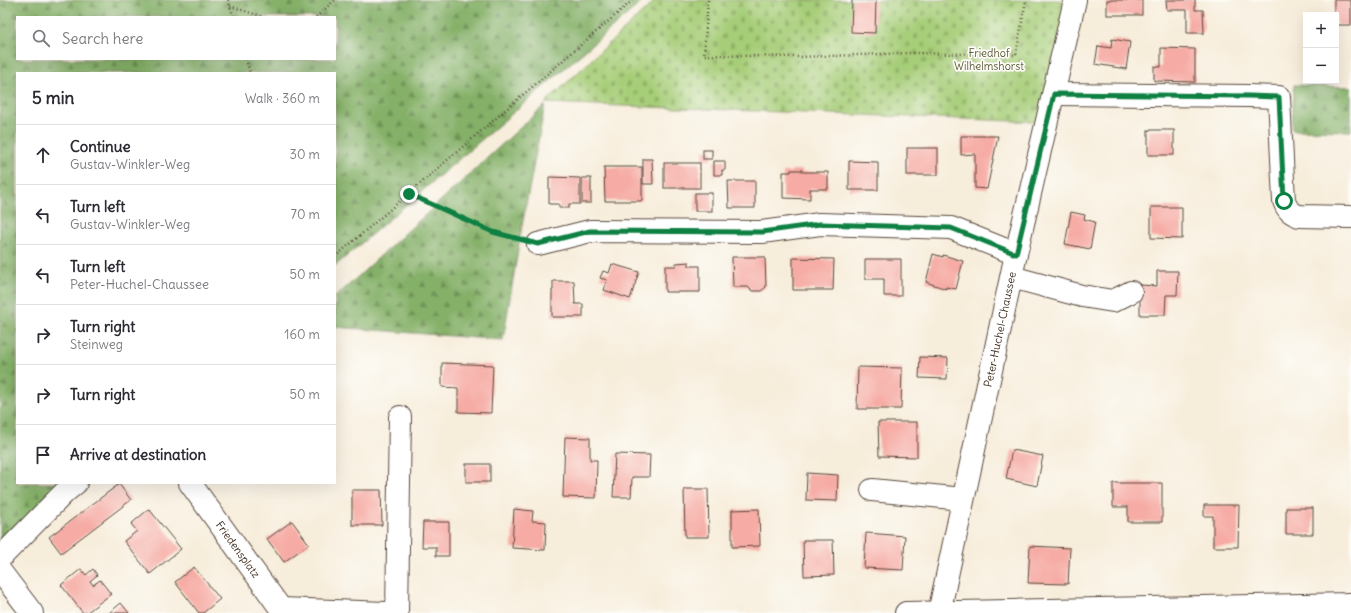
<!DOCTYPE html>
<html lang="en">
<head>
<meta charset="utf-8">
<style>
	body { margin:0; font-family:Delius,sans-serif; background:#f2f2f3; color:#2b2b33 }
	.controls { position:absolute; right:12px; top:12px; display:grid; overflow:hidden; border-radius:0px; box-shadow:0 4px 16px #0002 }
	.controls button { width:36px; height:36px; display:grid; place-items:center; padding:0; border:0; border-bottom:1px solid #e1e1e2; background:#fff; color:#2b2b33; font:20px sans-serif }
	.stop { position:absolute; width:12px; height:12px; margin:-9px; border:3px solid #0b8043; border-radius:50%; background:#fff }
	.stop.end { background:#0b8043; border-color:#fff; box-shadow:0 1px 4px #0008 }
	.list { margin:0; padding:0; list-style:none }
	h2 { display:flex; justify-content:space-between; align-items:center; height:52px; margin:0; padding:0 16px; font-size:17px }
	h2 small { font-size:13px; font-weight:400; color:#7c7c81 }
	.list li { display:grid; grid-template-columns:26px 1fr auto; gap:12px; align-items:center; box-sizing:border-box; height:60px; padding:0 16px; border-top:1px solid #e1e1e2 }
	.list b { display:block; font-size:15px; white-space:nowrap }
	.list p { margin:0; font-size:13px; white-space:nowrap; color:#7c7c81 }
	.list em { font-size:13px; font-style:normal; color:#7c7c81 }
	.icon { flex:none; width:22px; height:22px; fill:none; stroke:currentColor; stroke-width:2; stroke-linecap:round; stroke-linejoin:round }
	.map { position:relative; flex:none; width:1351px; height:613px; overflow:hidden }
	.search { position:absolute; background:#fff; box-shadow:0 4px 16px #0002; left:16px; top:16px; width:320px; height:44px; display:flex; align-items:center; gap:10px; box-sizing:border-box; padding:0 14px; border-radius:0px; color:#7c7c81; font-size:15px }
	.panel { position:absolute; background:#fff; box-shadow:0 4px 16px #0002; left:16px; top:72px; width:320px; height:412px; border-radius:0px }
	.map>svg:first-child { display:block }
	.forest { fill:url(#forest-firs); stroke:#606d43; fill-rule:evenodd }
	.cemetery { fill:url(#cemetery-stones); stroke:#707c4a }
	.building { fill:#f6aba4 }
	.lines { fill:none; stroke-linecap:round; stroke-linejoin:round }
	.minor-casing { stroke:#57473a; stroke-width:24 }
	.path { stroke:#57473a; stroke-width:2.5; stroke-dasharray:1 3; stroke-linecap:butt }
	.minor { stroke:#fff; stroke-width:22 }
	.route { stroke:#0b8043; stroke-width:5 }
	.labels { text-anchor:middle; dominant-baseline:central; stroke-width:3.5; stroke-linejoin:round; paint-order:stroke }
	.park-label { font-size:11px; fill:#5b5b39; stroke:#fdfcf7 }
	.street-label { font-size:11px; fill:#3b2a1e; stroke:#fdfcf7 }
</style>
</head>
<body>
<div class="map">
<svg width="1351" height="613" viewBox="0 0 1351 613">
	<defs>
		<pattern id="forest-firs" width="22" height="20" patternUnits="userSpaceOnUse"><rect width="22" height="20" fill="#84b068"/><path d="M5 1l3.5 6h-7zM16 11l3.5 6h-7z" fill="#6d8f55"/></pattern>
		<pattern id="cemetery-stones" width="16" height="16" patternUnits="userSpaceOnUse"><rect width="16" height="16" fill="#a6cd77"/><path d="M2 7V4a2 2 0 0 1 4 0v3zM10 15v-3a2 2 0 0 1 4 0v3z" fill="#90b066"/></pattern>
	</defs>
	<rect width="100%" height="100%" fill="#fdfcf7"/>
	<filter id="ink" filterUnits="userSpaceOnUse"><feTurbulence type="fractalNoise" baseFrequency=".025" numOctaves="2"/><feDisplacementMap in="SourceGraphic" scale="8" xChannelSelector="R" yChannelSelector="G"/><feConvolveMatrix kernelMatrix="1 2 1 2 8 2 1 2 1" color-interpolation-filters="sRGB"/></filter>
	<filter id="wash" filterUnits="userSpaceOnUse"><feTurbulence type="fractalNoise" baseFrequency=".012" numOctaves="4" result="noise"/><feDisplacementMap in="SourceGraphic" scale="16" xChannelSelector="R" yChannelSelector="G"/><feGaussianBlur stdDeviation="0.9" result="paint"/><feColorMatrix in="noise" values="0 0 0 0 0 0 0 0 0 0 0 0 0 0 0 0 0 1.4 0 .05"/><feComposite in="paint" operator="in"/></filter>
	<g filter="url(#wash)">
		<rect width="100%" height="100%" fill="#f7eddb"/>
		<g class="forest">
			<path d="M0 0H644L335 266V73H17V483H78L0 554ZM17 17H335V59H17Z"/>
			<polygon points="1294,85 1351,87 1351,131 1292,130"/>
			<polygon points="545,105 522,226 503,340 335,327 335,297 351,283"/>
		</g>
		<polygon class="cemetery" points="656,0 1070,0 1040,122 545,103"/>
		<g id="blocks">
			<g class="building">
				<polygon points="852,0 876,0 875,33 851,32"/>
				<rect x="1107" y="0" width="35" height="15"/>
				<polygon points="1166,0 1195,0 1195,10 1203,10 1204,33 1187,33 1187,10 1167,10"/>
				<polygon points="1334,0 1351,0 1351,25 1336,25 1336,15 1334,15"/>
				<polygon points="1112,39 1130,42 1126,69 1095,64 1098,46 1111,48"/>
				<polygon points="1161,48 1195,49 1195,82 1154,81 1154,66 1161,67"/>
				<rect x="1148" y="130" width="26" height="25"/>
				<polygon points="961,136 998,136 987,189 975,188 975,154 961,155"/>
				<rect x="907" y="148" width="31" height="27"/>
				<rect x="703" y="150" width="9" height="9"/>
				<polygon points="643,159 652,159 653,184 643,184"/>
				<polygon points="714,161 725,161 725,170 722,170 722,175 714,175"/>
				<polygon points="849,161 878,162 878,190 849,190"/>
				<rect x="664" y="163" width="36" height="25"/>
				<polygon points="604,167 642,167 642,201 605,201"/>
				<polygon points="791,170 802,170 802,172 828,172 828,189 810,189 810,199 783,198 783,172 791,172"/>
				<polygon points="549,177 580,178 580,204 569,204 569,208 559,208 559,204 549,204"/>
				<rect x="582" y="178" width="9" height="25"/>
				<polygon points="728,181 755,181 755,208 729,208"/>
				<rect x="695" y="193" width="17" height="18"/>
				<polygon points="1151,207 1182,207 1182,239 1151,238"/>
				<polygon points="1071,212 1085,215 1084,219 1095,222 1090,249 1065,244"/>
				<polygon points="933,254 943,257 943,255 963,261 956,289 946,287 946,289 926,282"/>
				<polygon points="732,257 765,257 766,287 761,291 752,291 748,287 733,287"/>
				<polygon points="793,258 834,259 833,290 793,290"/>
				<polygon points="865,259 901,259 901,296 884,296 884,279 865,279"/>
				<polygon points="689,262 689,266 700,266 700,292 665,292 665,266 676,266 676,263"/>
				<polygon points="612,264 639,272 630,299 604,290 607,280 600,278 603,271 609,273"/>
				<polygon points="1157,271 1178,271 1177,295 1166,295 1165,315 1140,315 1140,285 1157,286"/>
				<polygon points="553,281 574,281 575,304 583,304 583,317 552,317 552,290 553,290"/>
				<polygon points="920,357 948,358 947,379 919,378"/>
				<polygon points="442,363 493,365 491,413 458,412 458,388 442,387"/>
				<polygon points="858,367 902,368 901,409 857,409"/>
				<polygon points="878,422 917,422 917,457 879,456"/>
				<polygon points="565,437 590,438 590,460 597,460 596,498 563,497"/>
				<polygon points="1012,450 1043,456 1037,486 1006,479"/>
				<polygon points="615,454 650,455 649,477 632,477 631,497 613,497"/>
				<rect x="466" y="464" width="24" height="18"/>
				<polygon points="807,473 838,475 837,501 806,500"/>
				<polygon points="1113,483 1162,483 1162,522 1128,522 1128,507 1113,507"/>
				<polygon points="119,484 131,500 61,553 49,537"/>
				<polygon points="684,489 708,489 709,537 685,537"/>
				<polygon points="352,490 381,490 382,525 352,525"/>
				<polygon points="1204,505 1239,505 1238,547 1213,547 1213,516 1204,516"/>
				<rect x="1286" y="508" width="27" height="26"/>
				<polygon points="149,509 181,549 150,574 124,541 137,531 131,524"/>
				<polygon points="514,509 533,511 532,521 546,522 545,550 512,548"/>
				<polygon points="759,509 760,546 732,547 732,510"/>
				<polygon points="292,521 309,544 284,562 267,539"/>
				<polygon points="423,522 449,522 449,556 436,556 436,547 422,547"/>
				<polygon points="866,533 905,536 903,570 864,568"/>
				<polygon points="803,540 833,540 834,575 804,576"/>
				<polygon points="1030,546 1070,548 1068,584 1028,583"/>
				<polygon points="194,567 220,599 203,613 199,613 175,582"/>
				<polygon points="81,569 86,575 93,569 97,575 90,581 93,585 100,580 111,594 86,613 83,613 61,585"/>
				<polygon points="121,603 129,613 109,613"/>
			</g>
		</g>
	</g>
	<g filter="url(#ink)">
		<use href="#blocks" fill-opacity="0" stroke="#57473a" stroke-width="1"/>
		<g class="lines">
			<g class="minor-casing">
				<g id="minor">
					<path d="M1054 94 1249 96 1279 97 1284 201C1287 210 1291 213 1299 216L1351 217"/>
					<polyline points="538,244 590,231 762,232 820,224 951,228 1016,254"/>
					<polyline points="1012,277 1082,296 1113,301 1131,292"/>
					<path id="s1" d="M190 483 281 609"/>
					<polyline points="872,490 963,499"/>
					<polyline points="0,558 65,492 76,483"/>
					<polyline points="0,571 32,613"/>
					<polyline points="281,609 386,613"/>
					<polyline points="397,613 400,417"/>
					<polyline points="906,613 1351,604"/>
					<path id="s2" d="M939 613 1016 254 1075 0"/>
				</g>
			</g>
			<g class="path">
				<polyline points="228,0 234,17"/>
				<polyline points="708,0 704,55 799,57 912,53 1016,55 1026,0"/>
				<polyline points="230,6 263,17"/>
				<polyline points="316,17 335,0"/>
				<polyline points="246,59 250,73"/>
				<polyline points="409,194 493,232 518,239"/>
				<polyline points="335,257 633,0"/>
			</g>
			<use href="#minor" class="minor"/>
		</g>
	</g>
	<g class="lines" filter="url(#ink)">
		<polyline class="route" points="409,194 493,232 538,244 590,231 762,232 820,224 951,228 1016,254 1054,94 1249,96 1279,97 1284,201"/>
	</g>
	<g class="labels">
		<g class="park-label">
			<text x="989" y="53">Friedhof<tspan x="989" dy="13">Wilhelmshorst</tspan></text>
		</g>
		<g class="street-label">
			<text stroke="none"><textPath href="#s2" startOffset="290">Peter-Huchel-Chaussee</textPath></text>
			<text stroke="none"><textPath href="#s1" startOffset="82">Friedensplatz</textPath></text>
		</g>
	</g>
</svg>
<div class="controls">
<button>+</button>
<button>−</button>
</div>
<div class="stop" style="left:1284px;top:201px"></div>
<div class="stop end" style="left:409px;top:194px"></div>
<div class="search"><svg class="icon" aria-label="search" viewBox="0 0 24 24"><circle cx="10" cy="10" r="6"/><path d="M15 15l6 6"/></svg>Search here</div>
<section class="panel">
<h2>5 min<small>Walk · 360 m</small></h2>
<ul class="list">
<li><svg class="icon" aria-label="ahead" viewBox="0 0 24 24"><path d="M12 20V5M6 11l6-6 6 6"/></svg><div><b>Continue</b><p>Gustav-Winkler-Weg</p></div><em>30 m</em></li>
<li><svg class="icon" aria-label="left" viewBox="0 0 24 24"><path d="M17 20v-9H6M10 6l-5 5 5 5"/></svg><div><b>Turn left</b><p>Gustav-Winkler-Weg</p></div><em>70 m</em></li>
<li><svg class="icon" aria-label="left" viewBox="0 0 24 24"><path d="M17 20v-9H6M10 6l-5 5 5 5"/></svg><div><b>Turn left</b><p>Peter-Huchel-Chaussee</p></div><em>50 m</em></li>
<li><svg class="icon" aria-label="right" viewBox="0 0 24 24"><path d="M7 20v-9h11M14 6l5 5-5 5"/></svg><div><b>Turn right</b><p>Steinweg</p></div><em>160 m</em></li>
<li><svg class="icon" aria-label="right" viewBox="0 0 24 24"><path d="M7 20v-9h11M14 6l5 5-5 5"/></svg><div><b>Turn right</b></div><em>50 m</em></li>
<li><svg class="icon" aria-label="arrive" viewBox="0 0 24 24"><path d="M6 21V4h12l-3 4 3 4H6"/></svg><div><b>Arrive at destination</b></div></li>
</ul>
</section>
</div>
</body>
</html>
